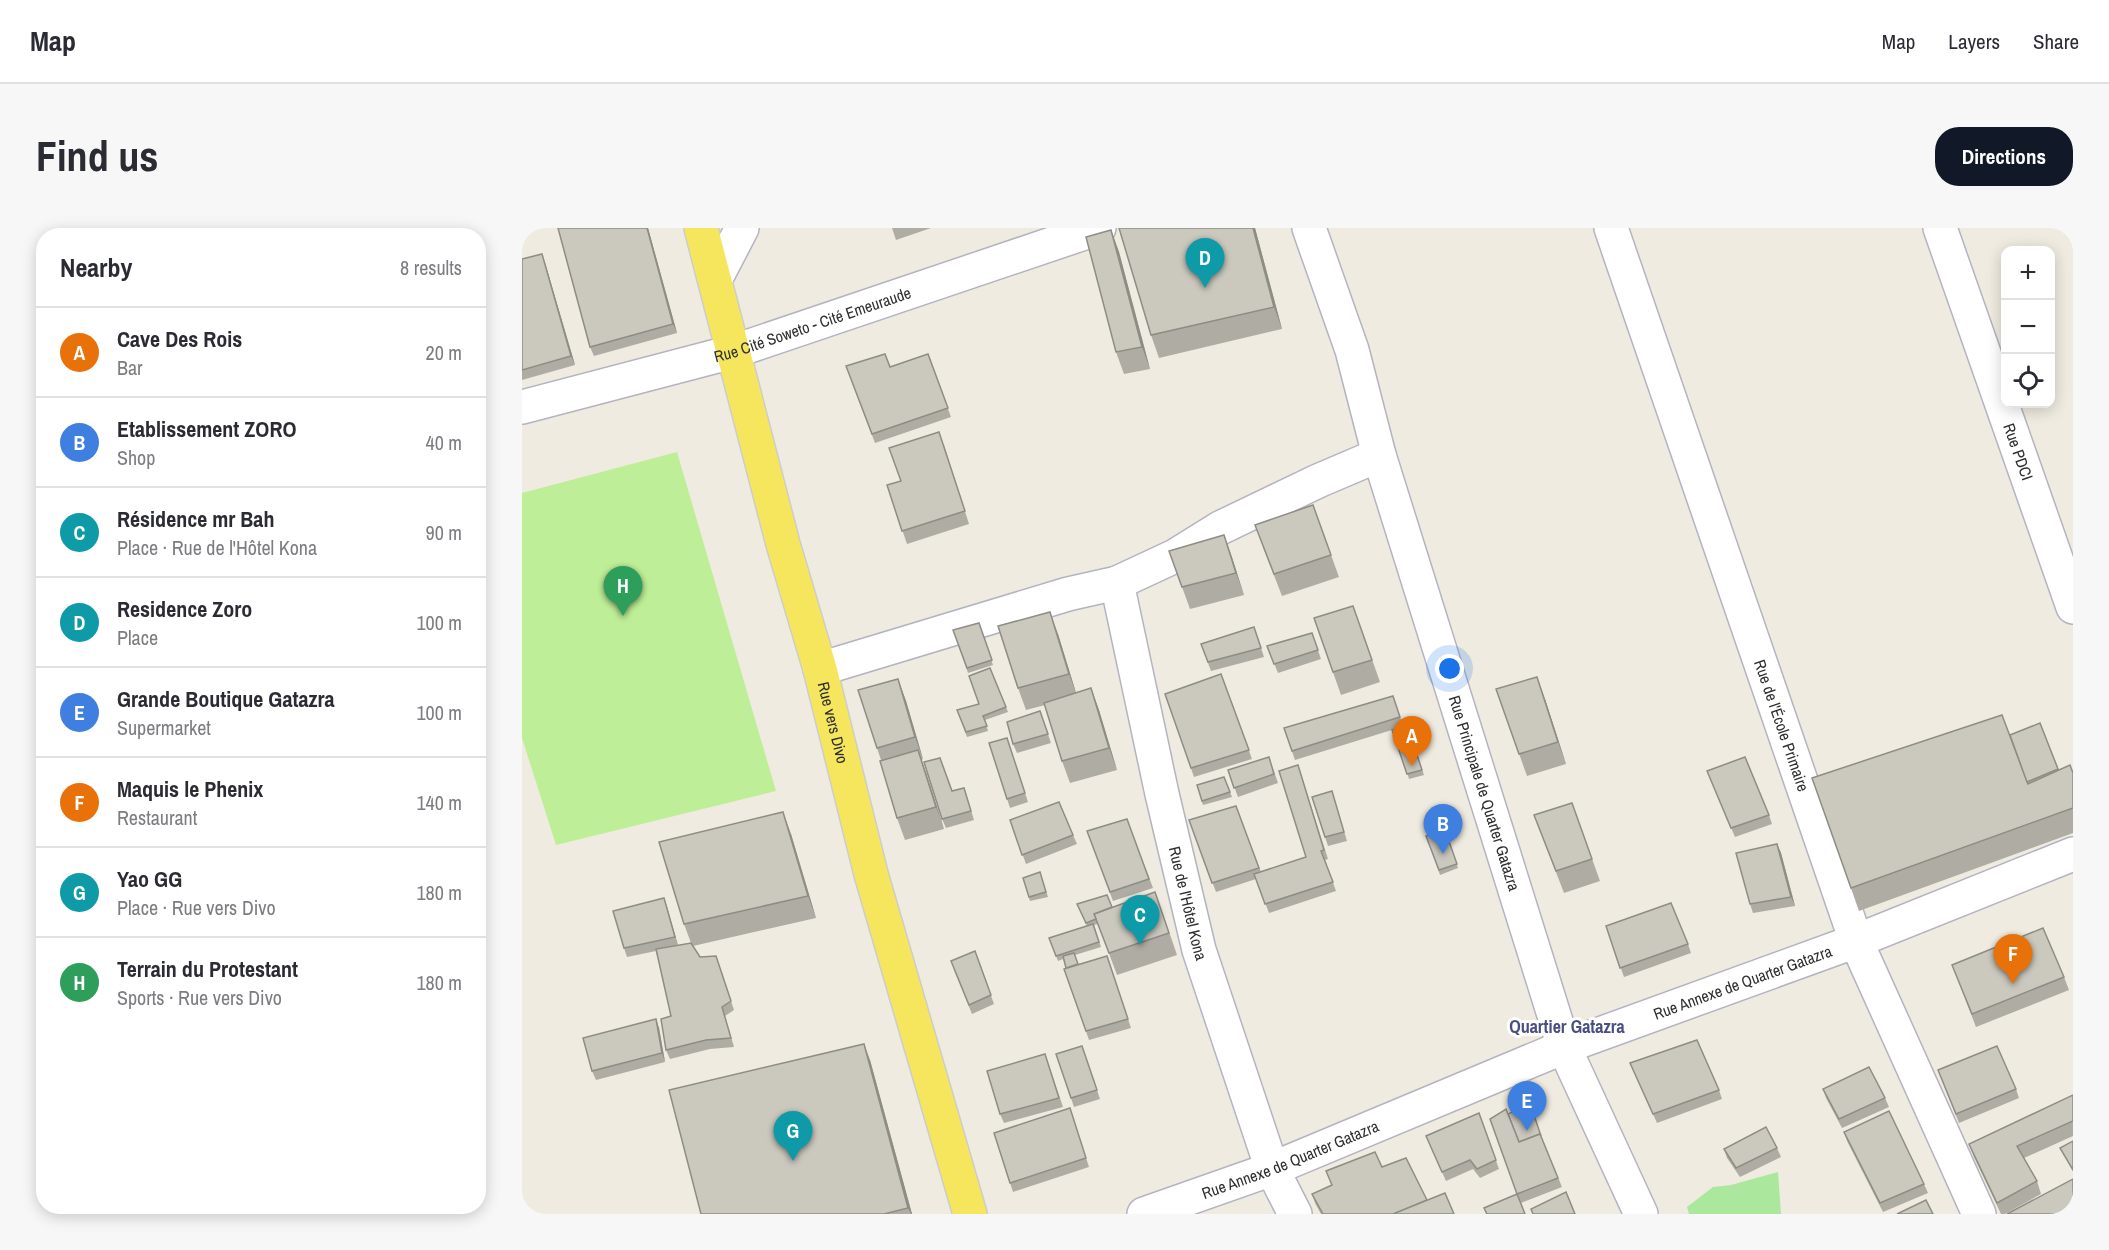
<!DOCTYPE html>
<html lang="en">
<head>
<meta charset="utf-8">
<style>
	body { margin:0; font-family:"Archivo Narrow",sans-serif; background:#f7f7f7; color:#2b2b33 }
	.controls { position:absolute; right:18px; top:18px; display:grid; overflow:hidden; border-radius:12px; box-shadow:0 3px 15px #0003 }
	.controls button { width:54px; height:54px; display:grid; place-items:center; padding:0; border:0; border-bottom:2px solid #e1e1e2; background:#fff; color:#2b2b33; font:30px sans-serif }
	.you { position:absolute; left:928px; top:441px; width:21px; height:21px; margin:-15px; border:4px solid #fff; border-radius:50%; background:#1a73e8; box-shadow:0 0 0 9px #1a73e833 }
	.badge { display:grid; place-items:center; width:39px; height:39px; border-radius:50%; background:#111827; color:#fff; font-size:20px; font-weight:700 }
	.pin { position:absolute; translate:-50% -50px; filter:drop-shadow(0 2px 3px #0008) }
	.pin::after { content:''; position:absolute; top:32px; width:21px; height:18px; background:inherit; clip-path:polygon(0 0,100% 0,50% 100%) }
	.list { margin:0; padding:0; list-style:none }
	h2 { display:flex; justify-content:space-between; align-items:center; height:78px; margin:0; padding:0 24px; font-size:26px }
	h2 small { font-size:20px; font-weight:400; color:#7c7c81 }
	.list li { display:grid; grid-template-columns:39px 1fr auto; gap:18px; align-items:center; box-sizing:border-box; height:90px; padding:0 24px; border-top:2px solid #e1e1e2 }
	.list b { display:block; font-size:22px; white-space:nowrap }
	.list p { margin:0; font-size:20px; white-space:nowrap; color:#7c7c81 }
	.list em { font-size:20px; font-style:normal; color:#7c7c81 }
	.icon { flex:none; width:33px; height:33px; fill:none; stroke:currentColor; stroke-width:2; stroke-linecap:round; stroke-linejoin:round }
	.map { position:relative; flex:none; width:1551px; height:986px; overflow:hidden; border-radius:24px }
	header { display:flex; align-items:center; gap:36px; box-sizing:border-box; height:84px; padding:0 30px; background:#fff; border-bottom:2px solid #e1e1e2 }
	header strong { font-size:28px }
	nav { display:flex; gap:33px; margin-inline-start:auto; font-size:21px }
	.intro { display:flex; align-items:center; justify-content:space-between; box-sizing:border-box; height:144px; padding:0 36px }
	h1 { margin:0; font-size:42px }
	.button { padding:15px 27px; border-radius:24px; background:#111827; color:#fff; font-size:21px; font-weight:700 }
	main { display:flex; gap:36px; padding:0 36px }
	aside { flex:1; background:#fff; border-radius:24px; box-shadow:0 3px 15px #0003 }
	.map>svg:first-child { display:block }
	.green { fill:#abe79c }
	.pitch { fill:#beee97 }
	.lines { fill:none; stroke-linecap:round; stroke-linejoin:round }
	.minor-casing { stroke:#b4b4c1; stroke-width:36 }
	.major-casing { stroke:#cdcdcd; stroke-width:36 }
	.minor { stroke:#fff; stroke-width:33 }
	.major { stroke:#f6e65e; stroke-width:33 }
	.wall { fill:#afada3 }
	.shaded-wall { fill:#8e8d85 }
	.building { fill:#cbc9be; stroke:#8e8d85; stroke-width:1.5 }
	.labels { text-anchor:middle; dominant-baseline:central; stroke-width:6; stroke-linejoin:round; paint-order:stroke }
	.street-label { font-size:16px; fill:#2e2e2e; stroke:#fff }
	.neighbourhood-label { font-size:18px; font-weight:bold; fill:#4b4e81; stroke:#fff }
</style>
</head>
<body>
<header>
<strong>Map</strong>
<nav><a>Map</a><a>Layers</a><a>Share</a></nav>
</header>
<div class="intro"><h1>Find us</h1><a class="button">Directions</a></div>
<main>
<aside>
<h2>Nearby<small>8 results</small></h2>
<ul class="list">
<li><span class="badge" style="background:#e8710a">A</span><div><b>Cave Des Rois</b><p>Bar</p></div><em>20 m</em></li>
<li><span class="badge" style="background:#3f7fe0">B</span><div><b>Etablissement ZORO</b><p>Shop</p></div><em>40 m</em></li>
<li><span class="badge" style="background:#0f9aa8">C</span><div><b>Résidence mr Bah</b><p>Place · Rue de l'Hôtel Kona</p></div><em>90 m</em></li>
<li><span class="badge" style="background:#0f9aa8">D</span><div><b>Residence Zoro</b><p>Place</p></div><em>100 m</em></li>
<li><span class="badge" style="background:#3f7fe0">E</span><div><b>Grande Boutique Gatazra</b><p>Supermarket</p></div><em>100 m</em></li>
<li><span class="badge" style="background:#e8710a">F</span><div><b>Maquis le Phenix</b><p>Restaurant</p></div><em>140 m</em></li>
<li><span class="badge" style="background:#0f9aa8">G</span><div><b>Yao GG</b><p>Place · Rue vers Divo</p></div><em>180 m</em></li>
<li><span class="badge" style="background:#2e9e5b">H</span><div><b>Terrain du Protestant</b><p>Sports · Rue vers Divo</p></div><em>180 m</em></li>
</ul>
</aside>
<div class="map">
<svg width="1551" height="986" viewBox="0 0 1551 986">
	<rect width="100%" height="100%" fill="#efebe0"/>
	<polygon class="green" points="1256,944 1259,986 1167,986 1165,979 1191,959 1209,957"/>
	<polygon class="pitch" points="155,224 254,563 34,617 0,510 0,265"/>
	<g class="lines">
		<g class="minor-casing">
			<g id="minor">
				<path id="s1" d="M787 0 830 122 857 227 1042 819 1119 986"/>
				<path id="s2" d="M1089 0 1334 713 1457 986"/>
				<path id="s3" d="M1418 0 1551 379"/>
				<polyline points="193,52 220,0"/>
				<path id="s4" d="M0 179 210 124 577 0"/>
				<path id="s5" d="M595 355 640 566 677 722 750 941 773 986"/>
				<polyline points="298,441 546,366 595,355 653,328 698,300 796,253 857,227"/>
				<path id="s6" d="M622 986 750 941 1042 819 1334 713 1551 626"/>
			</g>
		</g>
		<g class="major-casing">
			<g id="major">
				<path id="s7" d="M179 0 261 316 298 441 349 646 448 986"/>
			</g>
		</g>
		<use href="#minor" class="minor"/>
		<use href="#major" class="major"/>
	</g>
	<g class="wall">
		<polygon points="36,0 126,0 155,105 72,128 68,119"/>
		<polygon points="370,0 409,0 374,12"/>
		<polygon points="733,0 760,101 637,130 629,107"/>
		<polygon points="589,2 597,24 628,141 602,146 594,124"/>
		<polygon points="0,31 23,35 53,137 0,152"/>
		<polygon points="406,126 429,189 353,215 324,138 368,139"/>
		<polygon points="422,217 447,296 385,316 365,257 379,253"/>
		<polygon points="791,277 817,349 760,368 741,319"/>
		<polygon points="702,307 722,367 668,381 647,323"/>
		<polygon points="792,390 839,400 858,454 819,467"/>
		<polygon points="457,395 471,437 446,445 431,402"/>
		<polygon points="732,399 742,429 689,443 679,416"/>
		<polygon points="790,405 799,431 756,445 745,418"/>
		<polygon points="536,406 554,465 569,460 577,482 595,542 548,555 540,533 523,477 504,482 496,460"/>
		<polygon points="468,440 486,484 463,492 466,503 445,509 435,482 457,476"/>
		<polygon points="699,446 730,531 672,549 643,466"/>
		<polygon points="376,451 384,473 401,531 399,532 422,601 383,612 375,590 359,532 355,520"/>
		<polygon points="974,461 1023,471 1044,536 1005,548"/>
		<polygon points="871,468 881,498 885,497 902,547 887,551 873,501 773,532 762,500"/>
		<polygon points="518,483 529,515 495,525 491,516"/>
		<polygon points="1518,495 1537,542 1551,545 1551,605 1337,683 1290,550 1488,507"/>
		<polygon points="485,510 506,574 488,580 467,515"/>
		<polygon points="747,529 756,555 716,569 706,542"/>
		<polygon points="1185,543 1247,587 1250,596 1213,609"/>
		<polygon points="779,546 806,631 803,632 814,663 747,685 734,651 694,664 667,592 714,578 739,644 784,629"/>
		<polygon points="702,549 710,569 681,577 675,557"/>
		<polygon points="430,563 445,569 452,592 424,600 420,591"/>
		<polygon points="810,563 825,613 806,618 790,569"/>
		<polygon points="1050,575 1078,653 1042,665 1012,587"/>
		<polygon points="605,591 631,660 591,673 565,603"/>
		<polygon points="488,592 551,607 555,616 504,636"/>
		<polygon points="923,602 936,640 918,647 904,608"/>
		<polygon points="269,606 294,690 171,718 178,729 194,728 212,782 203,788 212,819 188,821 148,831 144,822 149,788 134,723 105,729 102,720 145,679 156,717 169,715 162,696"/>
		<polygon points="1255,616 1259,625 1273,678 1231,685 1228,676"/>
		<polygon points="518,644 526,669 508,673 501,650"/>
		<polygon points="555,676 590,679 641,686 655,727 595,747 576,696 572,697 579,719 553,727 556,736 585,728 609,800 567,812 542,741 544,740 541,731 536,733 527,710 565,698"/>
		<polygon points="1084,698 1166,716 1169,725 1102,749"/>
		<polygon points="453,723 472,776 450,786 432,742"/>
		<polygon points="1430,737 1542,749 1547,762 1454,799"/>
		<polygon points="134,791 137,800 143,834 74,852 70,843"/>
		<polygon points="560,818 578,871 552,879 534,826"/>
		<polygon points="523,826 541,879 482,895 478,886"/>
		<polygon points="348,832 390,986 179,986"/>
		<polygon points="1108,835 1197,862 1200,871 1135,895"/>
		<polygon points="1416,842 1494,861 1497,870 1437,895"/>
		<polygon points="1301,861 1363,870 1367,879 1320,900 1304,870"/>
		<polygon points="1551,867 1551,908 1502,930 1515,953 1519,966 1483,986 1479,986 1452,929 1447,916"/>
		<polygon points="548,880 567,939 491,964 472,905"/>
		<polygon points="957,885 977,941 958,950 951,941 924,953 904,908"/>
		<polygon points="986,886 1020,910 1040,959 999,975 1003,986 964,986 962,980 995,966"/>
		<polygon points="1322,904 1402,956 1406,965 1361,984 1325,913"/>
		<polygon points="1255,920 1259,929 1218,949 1205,930 1202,921"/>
		<polygon points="860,939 905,972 932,986 799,986 793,975 790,966 810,957 804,943"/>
	</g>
	<g class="shaded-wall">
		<polygon points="125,0 126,0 155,105 151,96"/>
		<polygon points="731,0 733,0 760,101 752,79"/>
		<polygon points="589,2 597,24 628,141 620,119"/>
		<polygon points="20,26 23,35 53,137 49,128"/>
		<polygon points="702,307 710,329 722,367 714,345"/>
		<polygon points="528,384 536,406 555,468 547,446"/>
		<polygon points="1015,449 1023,471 1044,536 1036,514"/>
		<polygon points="376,451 384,473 401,531 393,509"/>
		<polygon points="569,460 577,482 595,542 587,520"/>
		<polygon points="396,522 404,544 422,601 414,579"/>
		<polygon points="261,584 269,606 294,690 286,668"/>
		<polygon points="1255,616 1259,625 1273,678 1269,669"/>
		<polygon points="142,670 145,679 156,718 153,709"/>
		<polygon points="134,791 137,800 143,834 140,825"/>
		<polygon points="342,816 348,832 390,986 389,986 386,980"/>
	</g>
	<g class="building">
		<polygon points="36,0 125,0 151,96 68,119"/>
		<polygon points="597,0 731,0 752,79 629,107"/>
		<polygon points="589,2 620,119 594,124 564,9"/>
		<polygon points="20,26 49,128 0,142 0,31"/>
		<polygon points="363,126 368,139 406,126 426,180 350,206 324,138"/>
		<polygon points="417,204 443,283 380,303 365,257 379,253 367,220"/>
		<polygon points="791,277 809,327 752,346 733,297"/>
		<polygon points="702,307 714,345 660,359 647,323"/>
		<polygon points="831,378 850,432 811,444 792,390"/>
		<polygon points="528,384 547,446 496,460 476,398"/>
		<polygon points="457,395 470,432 445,440 431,402"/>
		<polygon points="732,399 739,420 686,434 679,416"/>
		<polygon points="790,405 796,422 752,436 745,418"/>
		<polygon points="468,440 484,479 461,488 465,498 444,504 435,482 457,476 447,448"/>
		<polygon points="699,446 727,522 669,540 643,466"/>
		<polygon points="1015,449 1036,514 997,526 974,461"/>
		<polygon points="376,451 393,509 355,520 336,462"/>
		<polygon points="569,460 587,520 540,533 522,475"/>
		<polygon points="871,468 878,489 770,523 762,500"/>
		<polygon points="518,483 526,506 491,516 485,494"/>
		<polygon points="1480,487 1506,556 1548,537 1551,545 1551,580 1329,660 1290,550"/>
		<polygon points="1518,495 1536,541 1505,554 1488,507"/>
		<polygon points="885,497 900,542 885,546 870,502"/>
		<polygon points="485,510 503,565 485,571 467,515"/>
		<polygon points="396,522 414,579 375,590 358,533"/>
		<polygon points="747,529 752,546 712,560 706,542"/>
		<polygon points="1223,529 1247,587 1209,600 1185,543"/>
		<polygon points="418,530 430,563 442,560 449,583 420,591 402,534"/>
		<polygon points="776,537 802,622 799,623 811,654 743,676 732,646 784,629 757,543"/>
		<polygon points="702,549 708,564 680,573 675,557"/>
		<polygon points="810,563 822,604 803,609 790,569"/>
		<polygon points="537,574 551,607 500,627 488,592"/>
		<polygon points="1050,575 1070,631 1034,643 1012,587"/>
		<polygon points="714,578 737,640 690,655 667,592"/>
		<polygon points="261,584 286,668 162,696 137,614"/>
		<polygon points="605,591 627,651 588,664 565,603"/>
		<polygon points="923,602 935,636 917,642 904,608"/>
		<polygon points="1255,616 1269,669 1228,676 1214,625"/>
		<polygon points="518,644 524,664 507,669 501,650"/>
		<polygon points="633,664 647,705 587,725 572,686"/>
		<polygon points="585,667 590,679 572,686 574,691 564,695 555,676"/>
		<polygon points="142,670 153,709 102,720 91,683"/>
		<polygon points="1149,675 1166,716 1098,740 1084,698"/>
		<polygon points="571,696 577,714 534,728 527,710"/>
		<polygon points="1521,700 1542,749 1450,786 1430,737"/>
		<polygon points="169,715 178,729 194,728 209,773 200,779 209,810 184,812 144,822 139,791 149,788 134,721"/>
		<polygon points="453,723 469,767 447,777 429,733"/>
		<polygon points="552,725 556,736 544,740 541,728"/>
		<polygon points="585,728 606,791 564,803 542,741"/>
		<polygon points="134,791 140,825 70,843 61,810"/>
		<polygon points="1175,812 1197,862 1131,886 1108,835"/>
		<polygon points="342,816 386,980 362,986 179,986 147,862"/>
		<polygon points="560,818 575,862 549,870 534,826"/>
		<polygon points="1475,818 1494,861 1434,886 1416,842"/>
		<polygon points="523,826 537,870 478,886 465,843"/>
		<polygon points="1347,839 1363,870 1317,891 1301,861"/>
		<polygon points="1551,867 1551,893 1495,918 1515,953 1475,975 1447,916"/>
		<polygon points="1008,875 1019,908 1018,906 997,914 986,886"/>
		<polygon points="548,880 564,930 488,955 472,905"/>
		<polygon points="984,881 997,914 1018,906 1036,950 995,966 968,891"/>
		<polygon points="1367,883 1402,956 1358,975 1322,904"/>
		<polygon points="957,885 974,932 955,941 948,932 920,944 904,908"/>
		<polygon points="1244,899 1255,920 1214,940 1202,921"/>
		<polygon points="1551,913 1551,942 1538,920"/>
		<polygon points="853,924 860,939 884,930 905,972 872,986 801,986 790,966 810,957 804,943"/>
		<polygon points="1551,951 1551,986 1485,986"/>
		<polygon points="1044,964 1053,986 1011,986 1009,981"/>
		<polygon points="923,965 932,986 871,986"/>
		<polygon points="995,966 1003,986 965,986 962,980"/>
		<polygon points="1404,972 1411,986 1375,986"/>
	</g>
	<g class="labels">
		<g class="street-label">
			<text stroke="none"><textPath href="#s4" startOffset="302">Rue Cité Soweto - Cité Emeuraude</textPath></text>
			<text stroke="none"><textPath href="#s3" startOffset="237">Rue PDCI</textPath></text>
			<text stroke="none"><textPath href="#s7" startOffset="512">Rue vers Divo</textPath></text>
			<text stroke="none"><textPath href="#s2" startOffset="526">Rue de l'École Primaire</textPath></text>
			<text stroke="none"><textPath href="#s1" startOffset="592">Rue Principale de Quarter Gatazra</textPath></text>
			<text stroke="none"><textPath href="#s5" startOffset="328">Rue de l'Hôtel Kona</textPath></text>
			<text stroke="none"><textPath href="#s6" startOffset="642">Rue Annexe de Quarter Gatazra</textPath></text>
			<text stroke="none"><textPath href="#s6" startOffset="156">Rue Annexe de Quarter Gatazra</textPath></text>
		</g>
		<g class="neighbourhood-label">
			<text x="1045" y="798">Quartier Gatazra</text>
		</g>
	</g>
</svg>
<div class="controls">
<button>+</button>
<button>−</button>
<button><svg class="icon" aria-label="locate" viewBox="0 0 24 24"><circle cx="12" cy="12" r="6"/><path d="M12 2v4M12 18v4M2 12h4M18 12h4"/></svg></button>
</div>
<div class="you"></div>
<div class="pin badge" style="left:890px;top:538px;background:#e8710a">A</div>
<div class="pin badge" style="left:921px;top:626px;background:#3f7fe0">B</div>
<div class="pin badge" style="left:618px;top:717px;background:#0f9aa8">C</div>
<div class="pin badge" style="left:683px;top:60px;background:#0f9aa8">D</div>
<div class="pin badge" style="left:1005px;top:903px;background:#3f7fe0">E</div>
<div class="pin badge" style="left:1491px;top:756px;background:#e8710a">F</div>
<div class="pin badge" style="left:271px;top:933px;background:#0f9aa8">G</div>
<div class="pin badge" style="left:101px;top:388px;background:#2e9e5b">H</div>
</div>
</main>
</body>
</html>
